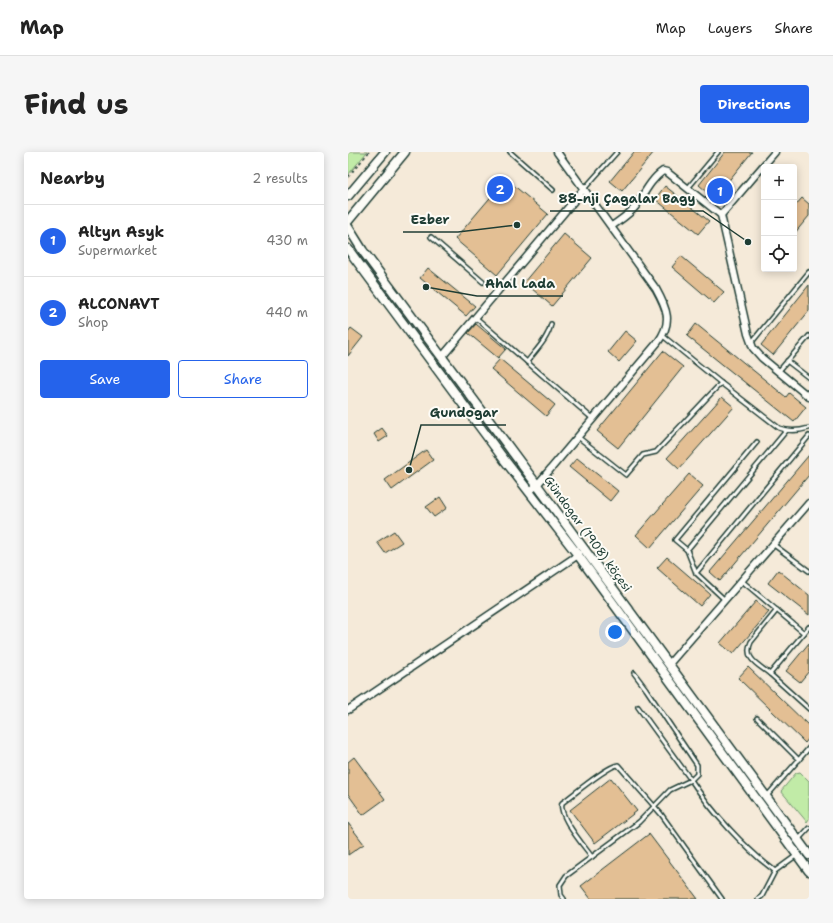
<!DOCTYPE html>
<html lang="en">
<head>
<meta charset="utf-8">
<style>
	body { margin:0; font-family:"Shantell Sans",sans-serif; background:#f6f6f6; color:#222 }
	.controls { position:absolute; right:12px; top:12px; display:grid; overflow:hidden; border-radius:4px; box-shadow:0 2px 10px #0003 }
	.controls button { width:36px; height:36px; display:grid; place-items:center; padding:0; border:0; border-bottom:1px solid #e0e0e0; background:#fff; color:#222; font:20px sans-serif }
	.you { position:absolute; left:267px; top:480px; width:14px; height:14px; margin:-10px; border:3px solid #fff; border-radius:50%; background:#1a73e8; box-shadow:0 0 0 6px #1a73e833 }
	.badge { display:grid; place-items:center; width:26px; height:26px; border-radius:50%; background:#2563eb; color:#fff; font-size:13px; font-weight:700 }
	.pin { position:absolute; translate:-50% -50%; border:2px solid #fff; box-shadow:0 1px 4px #0006 }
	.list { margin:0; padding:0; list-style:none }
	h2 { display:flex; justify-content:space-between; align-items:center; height:52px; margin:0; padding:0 16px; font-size:17px }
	h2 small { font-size:13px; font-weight:400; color:#767676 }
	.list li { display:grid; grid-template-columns:26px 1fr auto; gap:12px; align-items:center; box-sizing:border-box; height:72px; padding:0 16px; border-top:1px solid #e0e0e0 }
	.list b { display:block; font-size:15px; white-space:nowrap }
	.list p { margin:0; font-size:13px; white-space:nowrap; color:#767676 }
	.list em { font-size:13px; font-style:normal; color:#767676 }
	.actions { display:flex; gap:8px; padding:12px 16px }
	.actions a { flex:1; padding:9px 0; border:1px solid #2563eb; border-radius:4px; text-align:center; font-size:14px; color:#2563eb }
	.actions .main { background:#2563eb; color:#fff }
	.icon { flex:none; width:22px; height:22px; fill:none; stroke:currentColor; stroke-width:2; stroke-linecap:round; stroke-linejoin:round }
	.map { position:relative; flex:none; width:461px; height:747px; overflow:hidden; border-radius:4px }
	header { display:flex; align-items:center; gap:24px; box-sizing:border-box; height:56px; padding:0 20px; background:#fff; border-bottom:1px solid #e0e0e0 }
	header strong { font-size:19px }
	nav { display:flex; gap:22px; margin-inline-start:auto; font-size:14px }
	.intro { display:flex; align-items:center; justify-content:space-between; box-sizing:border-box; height:96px; padding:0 24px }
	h1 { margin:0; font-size:28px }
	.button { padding:10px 18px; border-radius:4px; background:#2563eb; color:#fff; font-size:14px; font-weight:700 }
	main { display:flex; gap:24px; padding:0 24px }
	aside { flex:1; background:#fff; border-radius:4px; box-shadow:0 2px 10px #0003 }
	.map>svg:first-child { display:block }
	.green { fill:#c1eba7; stroke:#70946e }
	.building { fill:#e3bf94; stroke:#1f3d34 }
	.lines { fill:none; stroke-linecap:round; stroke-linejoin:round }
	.service-casing { stroke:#1f3d34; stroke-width:6 }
	.minor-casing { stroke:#1f3d34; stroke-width:9 }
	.secondary-casing { stroke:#1f3d34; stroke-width:11 }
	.path { stroke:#1f3d34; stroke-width:1.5; stroke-dasharray:3 3; stroke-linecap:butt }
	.service { stroke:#fdfcf7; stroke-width:3 }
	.minor { stroke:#fdfcf7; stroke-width:6 }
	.secondary { stroke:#fdfcf7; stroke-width:8 }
	.labels { text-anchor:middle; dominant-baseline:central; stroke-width:4; stroke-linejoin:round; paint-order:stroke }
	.street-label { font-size:12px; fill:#1f3d34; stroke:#fdfcf7 }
	.leader { fill:none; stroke:#1f3d34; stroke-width:1.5 }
	.callout-dot { fill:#1f3d34; stroke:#fdfcf7; stroke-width:1.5 }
	.callout-label { font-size:13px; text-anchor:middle; font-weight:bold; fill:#1f3d34; stroke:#fdfcf7; stroke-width:4; stroke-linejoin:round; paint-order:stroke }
</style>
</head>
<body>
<header>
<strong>Map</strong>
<nav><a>Map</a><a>Layers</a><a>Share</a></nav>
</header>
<div class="intro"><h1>Find us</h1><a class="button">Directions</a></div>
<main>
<aside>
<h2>Nearby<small>2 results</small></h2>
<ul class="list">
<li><span class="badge">1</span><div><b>Altyn Asyk</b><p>Supermarket</p></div><em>430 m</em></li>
<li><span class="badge">2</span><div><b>ALCONAVT</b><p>Shop</p></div><em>440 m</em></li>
</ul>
<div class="actions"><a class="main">Save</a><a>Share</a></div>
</aside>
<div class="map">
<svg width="461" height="747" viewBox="0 0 461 747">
	<rect width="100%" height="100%" fill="#f5ead9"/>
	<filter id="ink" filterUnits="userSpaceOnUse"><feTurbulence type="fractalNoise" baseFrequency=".025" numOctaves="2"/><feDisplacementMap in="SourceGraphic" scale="8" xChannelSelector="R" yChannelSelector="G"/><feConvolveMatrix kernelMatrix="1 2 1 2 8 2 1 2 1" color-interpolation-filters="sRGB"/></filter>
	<g filter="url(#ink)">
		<g class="green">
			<polygon points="0,0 19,0 0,23"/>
			<polygon points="452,620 461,629 461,667 459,670 433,639 448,621"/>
		</g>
		<g class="building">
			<polygon points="286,0 306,0 274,39 262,29"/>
			<polygon points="377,0 404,0 378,32 383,37 372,51 351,33"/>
			<polygon points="158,27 200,62 149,123 107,87"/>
			<polygon points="317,34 361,69 350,82 307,47"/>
			<polygon points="454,46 461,52 461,64 446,82 446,55"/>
			<polygon points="216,82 244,106 204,154 176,130"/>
			<polygon points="333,104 376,140 366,151 324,115"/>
			<polygon points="80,116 127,154 118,164 72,126"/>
			<polygon points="461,133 461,159 425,203 413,193"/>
			<polygon points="128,172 158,197 150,206 120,181"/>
			<polygon points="348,172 438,245 441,241 458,255 446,270 339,184"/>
			<polygon points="3,176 15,185 0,204 0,180"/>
			<polygon points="277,179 289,189 271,210 260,200"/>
			<polygon points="315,199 335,215 270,296 249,279"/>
			<polygon points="152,207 207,253 198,264 143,217"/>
			<polygon points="374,245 386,255 331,317 319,306"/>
			<polygon points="34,276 40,284 31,290 26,282"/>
			<polygon points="78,298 85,308 44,338 37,328"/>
			<polygon points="461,303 461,323 372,429 362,420"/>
			<polygon points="229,306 270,339 262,349 221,315"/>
			<polygon points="341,322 355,334 302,396 288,383"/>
			<polygon points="92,345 99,356 86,365 78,355"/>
			<polygon points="46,379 54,390 37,401 29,390"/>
			<polygon points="319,405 362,442 352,454 309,416"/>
			<polygon points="430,418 461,443 461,463 420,431"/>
			<polygon points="408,449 421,460 385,502 372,491"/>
			<polygon points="461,491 461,519 452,530 438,519"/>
			<polygon points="400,515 461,574 461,586 457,591 390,526"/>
			<polygon points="6,605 37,647 15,663 0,642 0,610"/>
			<polygon points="263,626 289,659 247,691 222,658"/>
			<polygon points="0,671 16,692 0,703"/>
			<polygon points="301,682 350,747 243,747 233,734"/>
		</g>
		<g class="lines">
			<g class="service-casing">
				<g id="service">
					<polyline points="162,0 205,38"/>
					<polyline points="340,36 370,0"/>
					<polyline points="236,37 269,0"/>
					<polyline points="83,85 135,130"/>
					<polyline points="127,165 245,267"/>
					<path d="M315 184 373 231 431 276C441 280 451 279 461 276"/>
					<polyline points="404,190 461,120"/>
					<polyline points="439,209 461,226"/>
					<path d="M179 210C188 198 200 187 203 172"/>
					<polyline points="430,220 461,184"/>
					<polyline points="230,285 278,323 295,303 308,300 373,231"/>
					<polyline points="426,393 461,419"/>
					<polyline points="339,398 438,279"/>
					<polyline points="348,421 461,284"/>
					<polyline points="394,429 456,481 422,522 461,557"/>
					<polyline points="377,448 348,421 339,398 327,388 409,290"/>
					<polyline points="456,481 461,475"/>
					<path d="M286 521 298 537 349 613V622L343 628C364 660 396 696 427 719"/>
					<path d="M422 522C411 513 395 507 403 490L429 458"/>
					<polyline points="409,566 451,608"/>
					<polyline points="419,644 461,596"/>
					<polyline points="450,688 461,676"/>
					<path d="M244 705C236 694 210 664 214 651 225 643 259 614 270 613L313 662 374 747"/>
					<polyline points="216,747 213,743 212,733 218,724 291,670 322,638 343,628 290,555"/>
					<polyline points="410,747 414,744 427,719 449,703"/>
				</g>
			</g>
			<g class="minor-casing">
				<g id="minor">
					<polyline points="427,0 373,63 400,182 405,196 414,206 461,245"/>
					<path d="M264 74C272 68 282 62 288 54 296 42 303 27 315 19L319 20 373 63"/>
					<polyline points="94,205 236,37"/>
					<path d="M181 340 189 333 310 190C325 170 319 157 308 137L209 0"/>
					<polyline points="321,512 461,351"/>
					<polyline points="0,558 230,403"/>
				</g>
			</g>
			<g class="secondary-casing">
				<g id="secondary">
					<polyline points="0,44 37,0"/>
					<polyline points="0,69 57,0"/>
					<polyline points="0,75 15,99 189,333 461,703"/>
					<polyline points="0,97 155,306 230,403 461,719"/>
				</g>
			</g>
			<polyline class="path" points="0,25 21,0"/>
			<use href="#service" class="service"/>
			<use href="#minor" class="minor"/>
			<use href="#secondary" class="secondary"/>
		</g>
	</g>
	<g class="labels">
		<g class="street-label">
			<text transform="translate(240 382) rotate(54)">Gündogar (1908) köçesi</text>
		</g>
	</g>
	<path class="leader" d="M400 90L355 59H202M169 73L110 80H55M78 135L129 144H215M61 318L73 273H158"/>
	<g class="callout-dot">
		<circle cx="400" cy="90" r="4"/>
		<circle cx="169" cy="73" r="4"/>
		<circle cx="78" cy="135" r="4"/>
		<circle cx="61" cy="318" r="4"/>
	</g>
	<g class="callout-label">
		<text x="279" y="51">88-nji Çagalar Bagy</text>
		<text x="82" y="72">Ezber</text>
		<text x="172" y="136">Ahal Lada</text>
		<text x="116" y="265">Gundogar</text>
	</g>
</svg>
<div class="controls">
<button>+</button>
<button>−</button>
<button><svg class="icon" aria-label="locate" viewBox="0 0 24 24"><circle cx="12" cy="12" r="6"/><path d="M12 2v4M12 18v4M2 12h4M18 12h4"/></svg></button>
</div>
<div class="you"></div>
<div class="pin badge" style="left:372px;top:39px">1</div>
<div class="pin badge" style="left:152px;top:37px">2</div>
</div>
</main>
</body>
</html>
